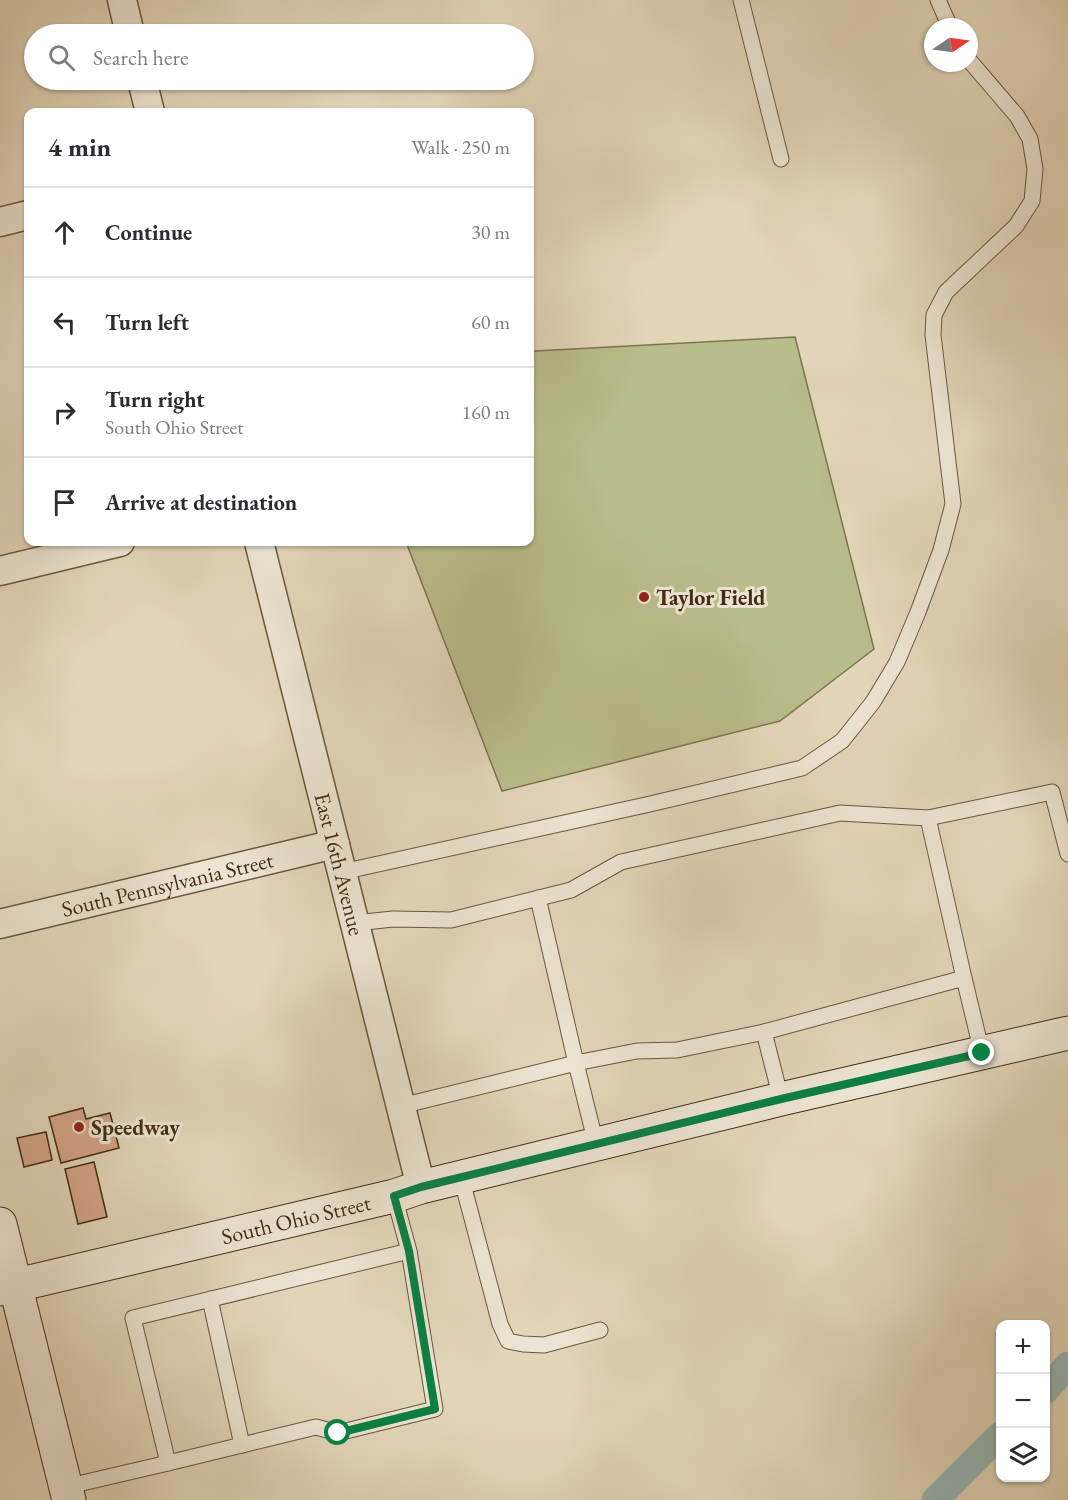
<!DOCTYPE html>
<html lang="en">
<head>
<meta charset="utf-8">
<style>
	body { margin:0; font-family:"EB Garamond",serif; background:#f7f7f7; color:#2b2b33 }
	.controls { position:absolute; right:18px; bottom:18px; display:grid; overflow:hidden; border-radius:12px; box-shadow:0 2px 4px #0004 }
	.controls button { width:54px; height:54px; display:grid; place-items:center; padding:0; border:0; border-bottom:2px solid #e1e1e2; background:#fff; color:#2b2b33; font:30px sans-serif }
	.compass { position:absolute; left:924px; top:18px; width:54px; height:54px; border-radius:50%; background:#fff; box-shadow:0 2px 4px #0004; rotate:77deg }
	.stop { position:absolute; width:18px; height:18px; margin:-14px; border:4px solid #0b8043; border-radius:50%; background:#fff }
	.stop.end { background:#0b8043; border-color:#fff; box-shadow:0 2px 6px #0008 }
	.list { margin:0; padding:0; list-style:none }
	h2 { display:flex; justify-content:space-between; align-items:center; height:78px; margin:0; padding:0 24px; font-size:26px }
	h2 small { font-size:20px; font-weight:400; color:#7c7c81 }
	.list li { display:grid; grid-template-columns:39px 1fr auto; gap:18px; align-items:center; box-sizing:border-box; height:90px; padding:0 24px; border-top:2px solid #e1e1e2 }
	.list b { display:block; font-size:22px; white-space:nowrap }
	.list p { margin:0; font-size:20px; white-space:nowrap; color:#7c7c81 }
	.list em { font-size:20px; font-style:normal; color:#7c7c81 }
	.icon { flex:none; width:33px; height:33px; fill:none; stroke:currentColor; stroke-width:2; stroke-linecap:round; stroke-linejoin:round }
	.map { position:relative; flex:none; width:1068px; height:1500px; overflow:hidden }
	.search { position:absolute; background:#fff; box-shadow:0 2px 4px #0004; left:24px; top:24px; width:510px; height:66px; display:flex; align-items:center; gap:15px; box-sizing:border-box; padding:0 21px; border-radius:33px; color:#7c7c81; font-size:22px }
	.panel { position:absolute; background:#fff; box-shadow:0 2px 4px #0004; left:24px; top:108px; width:510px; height:438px; border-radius:12px }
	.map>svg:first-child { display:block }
	.green { fill:#b9bc8b; stroke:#7d7450; stroke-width:1.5 }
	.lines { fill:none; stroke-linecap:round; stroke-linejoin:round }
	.canal { stroke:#97b7b7; stroke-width:27 }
	.building { fill:#d4a588; stroke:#412c14; stroke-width:1.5 }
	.lane-casing { stroke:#69563d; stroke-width:17 }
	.street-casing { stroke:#69563d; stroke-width:31 }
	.secondary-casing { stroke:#412c14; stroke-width:35 }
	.lane { stroke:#ece4d2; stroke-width:15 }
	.street { stroke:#ece4d2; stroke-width:28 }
	.secondary { stroke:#ece4d2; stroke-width:33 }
	.route { stroke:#0b8043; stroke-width:8 }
	.poi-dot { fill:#8f2418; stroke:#ece4d2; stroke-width:2 }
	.labels { text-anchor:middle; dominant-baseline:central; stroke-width:6; stroke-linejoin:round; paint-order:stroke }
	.poi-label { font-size:22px; font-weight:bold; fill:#412c14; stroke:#ece4d2; text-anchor:start }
	.street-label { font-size:22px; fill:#412c14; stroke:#ece4d2 }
</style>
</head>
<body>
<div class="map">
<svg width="1068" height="1500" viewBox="0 0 1068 1500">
	<rect width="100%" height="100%" fill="#e2d6b9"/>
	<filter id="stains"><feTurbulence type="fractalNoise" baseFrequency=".00333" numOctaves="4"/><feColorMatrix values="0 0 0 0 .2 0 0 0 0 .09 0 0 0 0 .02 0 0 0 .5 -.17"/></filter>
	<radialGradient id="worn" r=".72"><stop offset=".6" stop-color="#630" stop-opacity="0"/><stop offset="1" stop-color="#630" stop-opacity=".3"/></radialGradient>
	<polygon class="green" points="795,337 874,649 780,721 502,791 406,542 530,542 530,353 535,351"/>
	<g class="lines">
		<g class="canal">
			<polyline points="1046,1390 1068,1365"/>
			<polyline points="935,1500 1000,1435"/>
		</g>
	</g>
	<g class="building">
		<polygon points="83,1108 86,1119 110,1113 119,1148 61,1163 49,1117"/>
		<polygon points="46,1132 52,1160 24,1167 17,1138"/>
		<polygon points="94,1162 107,1217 78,1224 65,1169"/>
	</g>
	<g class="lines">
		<g class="lane-casing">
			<g id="lane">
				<polyline points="741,0 781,159"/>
				<polyline points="938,0 950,27"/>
				<polyline points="928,818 964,978"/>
				<polyline points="342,872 650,804 802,768 842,741 873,702 897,662 918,612 941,550 953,504 933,335 934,315 946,292 1016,226 1032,201 1035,169 1030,139 1017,116 969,60"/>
				<polyline points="538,898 576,1063 637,1051 677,1050 764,1032 964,978 982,1053"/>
				<polyline points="355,923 393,919 451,920 571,890 621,862 840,813 928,818 1052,792 1068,854"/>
				<polyline points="764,1032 781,1099"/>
				<polyline points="401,1106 576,1063 596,1144"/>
				<polyline points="461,1177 500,1324 508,1341 523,1344 544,1345 600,1330"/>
				<polyline points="394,1196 409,1251"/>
				<polyline points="168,1463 242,1445"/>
				<polyline points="65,1487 168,1463 133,1318 409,1251 435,1409 338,1433 316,1427 242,1445 210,1299"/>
			</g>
		</g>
		<g class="street-casing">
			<g id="street">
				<polyline points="122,0 130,34"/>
				<polyline points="142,80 150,112"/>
				<polyline points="0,222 28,215"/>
				<path id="s1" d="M259 542 421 1187"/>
				<polyline points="0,571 120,542"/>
				<path id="s2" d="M0 924 335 844"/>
			</g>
		</g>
		<g class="secondary-casing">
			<g id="secondary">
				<polyline points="0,1224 69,1500"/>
				<path id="s3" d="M0 1289 394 1196 421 1187 781 1099 1068 1033"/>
			</g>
		</g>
		<use href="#lane" class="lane"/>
		<use href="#street" class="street"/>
		<use href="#secondary" class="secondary"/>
	</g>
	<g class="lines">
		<polyline class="route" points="338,1433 435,1409 409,1251 394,1196 421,1187 781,1099 982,1053"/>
	</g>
	<g class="poi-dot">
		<circle cx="644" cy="597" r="6"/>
		<circle cx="79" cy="1127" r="6"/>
	</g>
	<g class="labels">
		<g class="poi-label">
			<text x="656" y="597">Taylor Field</text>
			<text x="91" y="1127">Speedway</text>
		</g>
		<g class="street-label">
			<text stroke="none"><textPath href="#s1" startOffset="332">East 16th Avenue</textPath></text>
			<text stroke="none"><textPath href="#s2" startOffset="172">South Pennsylvania Street</textPath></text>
			<text stroke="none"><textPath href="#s3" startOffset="304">South Ohio Street</textPath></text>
		</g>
	</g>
	<rect width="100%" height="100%" filter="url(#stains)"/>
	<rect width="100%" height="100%" fill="url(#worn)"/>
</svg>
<div class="controls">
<button>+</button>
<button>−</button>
<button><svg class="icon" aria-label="layers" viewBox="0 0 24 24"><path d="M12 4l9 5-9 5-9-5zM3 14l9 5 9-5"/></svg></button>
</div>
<svg class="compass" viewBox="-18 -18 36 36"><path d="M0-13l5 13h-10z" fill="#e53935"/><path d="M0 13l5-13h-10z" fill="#7c7c81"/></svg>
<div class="stop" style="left:338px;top:1433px"></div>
<div class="stop end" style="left:982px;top:1053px"></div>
<div class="search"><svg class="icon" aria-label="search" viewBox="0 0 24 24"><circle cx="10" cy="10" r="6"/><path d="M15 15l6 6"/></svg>Search here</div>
<section class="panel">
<h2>4 min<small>Walk · 250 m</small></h2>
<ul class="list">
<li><svg class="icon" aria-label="ahead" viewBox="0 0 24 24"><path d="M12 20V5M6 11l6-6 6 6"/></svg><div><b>Continue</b></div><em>30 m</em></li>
<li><svg class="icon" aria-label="left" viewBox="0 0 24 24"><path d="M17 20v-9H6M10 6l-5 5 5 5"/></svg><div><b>Turn left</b></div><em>60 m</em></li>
<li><svg class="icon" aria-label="right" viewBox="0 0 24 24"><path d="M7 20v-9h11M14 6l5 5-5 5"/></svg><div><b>Turn right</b><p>South Ohio Street</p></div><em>160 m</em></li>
<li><svg class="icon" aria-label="arrive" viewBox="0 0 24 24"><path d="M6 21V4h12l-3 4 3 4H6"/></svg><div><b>Arrive at destination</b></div></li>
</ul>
</section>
</div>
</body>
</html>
